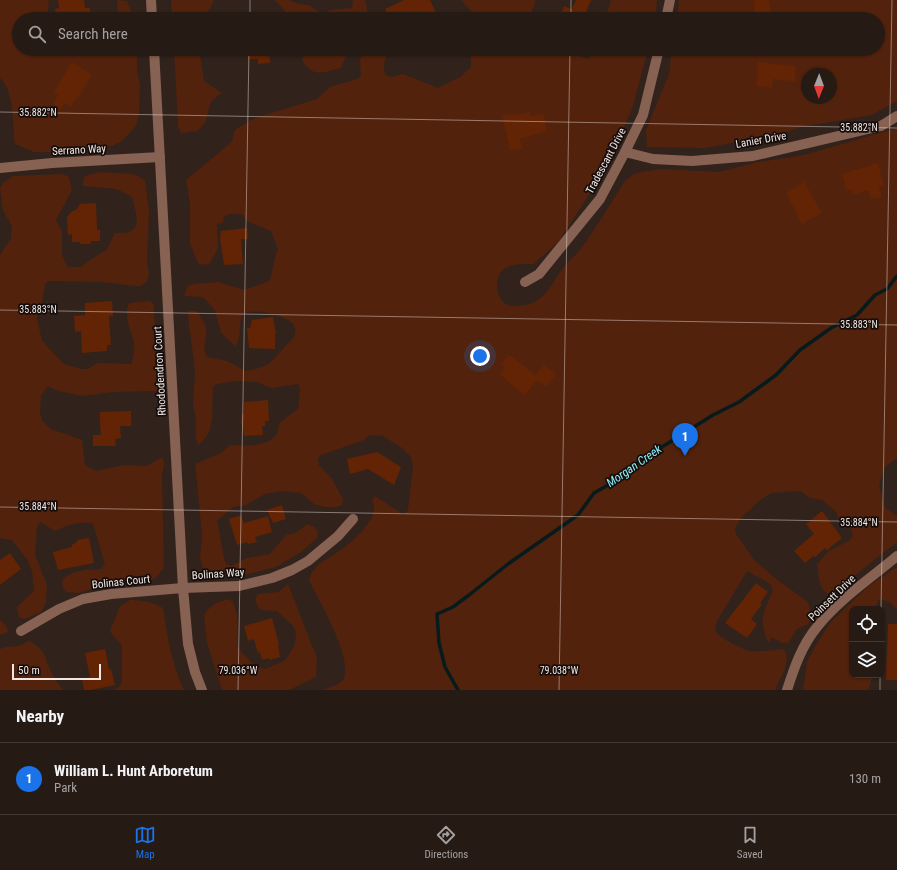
<!DOCTYPE html>
<html lang="en">
<head>
<meta charset="utf-8">
<style>
	body { margin:0; font-family:"Roboto Condensed",sans-serif; background:#322722; color:#f1f3f6 }
	.controls { position:absolute; right:12px; bottom:12px; display:grid; overflow:hidden; border-radius:8px; box-shadow:0 1px 3px #0004 }
	.controls button { width:36px; height:36px; display:grid; place-items:center; padding:0; border:0; border-bottom:1px solid #423834; background:#261a15; color:#f1f3f6; font:20px sans-serif }
	.compass { position:absolute; left:801px; top:68px; width:36px; height:36px; border-radius:50%; background:#261a15; box-shadow:0 1px 3px #0004; rotate:181deg }
	.scale { position:absolute; left:12px; bottom:10px; width:89px; box-sizing:border-box; padding-left:4px; border:2px solid #f2e7e3; border-top:0; font-size:11px; line-height:14px; white-space:nowrap; color:#f2e7e3; -webkit-text-stroke:3px #140d0b; paint-order:stroke }
	.you { position:absolute; left:480px; top:356px; width:14px; height:14px; margin:-10px; border:3px solid #fff; border-radius:50%; background:#1a73e8; box-shadow:0 0 0 6px #1a73e833 }
	.badge { display:grid; place-items:center; width:26px; height:26px; border-radius:50%; background:#1a73e8; color:#fff; font-size:13px; font-weight:700 }
	.pin { position:absolute; translate:-50% -33px; filter:drop-shadow(0 1px 2px #0008) }
	.pin::after { content:''; position:absolute; top:21px; width:14px; height:12px; background:inherit; clip-path:polygon(0 0,100% 0,50% 100%) }
	.list { margin:0; padding:0; list-style:none }
	h2 { display:flex; justify-content:space-between; align-items:center; height:52px; margin:0; padding:0 16px; font-size:17px }
	h2 small { font-size:13px; font-weight:400; color:#a4a1a0 }
	.list li { display:grid; grid-template-columns:26px 1fr auto; gap:12px; align-items:center; box-sizing:border-box; height:72px; padding:0 16px; border-top:1px solid #423834 }
	.list b { display:block; font-size:15px; white-space:nowrap }
	.list p { margin:0; font-size:13px; white-space:nowrap; color:#a4a1a0 }
	.list em { font-size:13px; font-style:normal; color:#a4a1a0 }
	.icon { flex:none; width:22px; height:22px; fill:none; stroke:currentColor; stroke-width:2; stroke-linecap:round; stroke-linejoin:round }
	.map { position:relative; flex:none; width:897px; height:690px; overflow:hidden }
	.search { position:absolute; background:#261a15; box-shadow:0 1px 3px #0004; left:12px; right:12px; top:12px; height:44px; display:flex; align-items:center; gap:10px; box-sizing:border-box; padding:0 14px; border-radius:22px; color:#a4a1a0; font-size:15px }
	.sheet { height:124px; background:#261a15 }
	nav { display:flex; justify-content:space-around; align-items:center; box-sizing:border-box; height:56px; border-top:1px solid #423834; background:#261a15; font-size:11px; color:#a4a1a0 }
	nav a { display:grid; justify-items:center; gap:2px }
	nav .on { color:#1a73e8 }
	.map>svg:first-child { display:block }
	.green { fill:#52220c; fill-rule:evenodd }
	.lines { fill:none; stroke-linecap:round; stroke-linejoin:round }
	.stream { stroke:#081b1c; stroke-width:3.5 }
	.building { fill:#622404 }
	.minor { stroke:#876152; stroke-width:10 }
	.ticks { fill:none; stroke:#f2e7e3; stroke-width:1; stroke-opacity:0.45 }
	.labels { text-anchor:middle; dominant-baseline:central; stroke-width:3.5; stroke-linejoin:round; paint-order:stroke }
	.street-label { font-size:11px; fill:#f2e7e3; stroke:#140d0b }
	.water-label { font-size:12px; font-style:italic; fill:#90f0f9; stroke:#140d0b }
	.ticks-label { font-size:10px; text-anchor:middle; fill:#f2e7e3; stroke:#140d0b; stroke-width:3.5; stroke-linejoin:round; paint-order:stroke }
</style>
</head>
<body>
<div class="map">
<svg width="897" height="690" viewBox="0 0 897 690">
	<rect width="100%" height="100%" fill="#32221c"/>
	<g class="green">
		<path d="M0 0H49L47 19H19V49H135L137 57V68L140 86 139 115 136 126 121 142 112 146 90 147 66 152H34L15 144C12 125 15 91 0 78Z"/>
		<path d="M117 0 127 1 131 11V19H118C120 13 116 6 117 0Z"/>
		<polygon points="171,0 214,0 205,19 172,19"/>
		<polygon points="275,0 289,0 298,4 309,5 319,12 326,13 330,10 352,8 353,0 365,0 368,15 366,19 294,19 288,14"/>
		<polygon points="461,0 536,0 529,19 472,19 473,13"/>
		<polygon points="611,0 657,0 655,19 605,19"/>
		<path d="M679 0H897V101L872 115 801 127 783 133 705 148 647 147 646 130 669 74 672 49H878V19H677ZM807 74H831V98H807Z"/>
		<polygon points="174,49 199,49 204,81 222,93 211,101 205,123 197,131 181,133 178,126"/>
		<path d="M306 49H352L346 56 341 68C323 72 314 79 302 60Z"/>
		<path d="M366 49H388C388 59 380 63 386 75L392 77 403 74 438 88 460 77 471 67V49H563L588 59 594 49H648L633 106 608 165 559 241 534 264C524 264 513 263 504 269 492 278 496 306 513 306 521 306 534 304 539 299 550 291 555 278 563 268 568 261 575 256 580 250 596 228 610 204 625 181L634 174 641 172 661 169 719 172 758 162 804 155 897 128V458L884 468 879 485 885 508 897 516V542L830 595C818 590 819 576 817 564L829 551 850 540 853 535 851 529 841 522 836 512 822 500 810 498 800 491 771 493 760 500 741 518 735 528 736 534 754 560 776 579 808 602 812 618 808 624 797 629 788 643H782L771 637 769 643C757 620 764 612 773 590L770 584 747 571 717 621C716 625 714 630 717 633 720 638 744 650 750 651 761 652 773 650 784 649 792 662 780 678 775 690H322C329 687 340 686 344 678 352 656 319 601 309 580 312 565 328 559 339 551 350 544 374 523 374 509 374 507 373 503 372 500L375 496 404 515 408 510 413 467 411 457 402 448 383 436 370 435 364 440 321 455 318 459 319 465 332 479 343 499 342 505 337 507H325L314 504 301 493 283 491 265 494 246 505 233 507 217 521C221 535 221 550 226 564L231 566 247 558 270 554 286 535 295 533 308 524 315 527 318 532 317 538 301 552 276 567 240 576 212 575 203 569 200 558 202 535 195 464 221 453 230 445C242 446 268 447 276 435 278 432 279 427 279 423L298 409 300 389 298 384 271 388 257 382 236 381 217 384 213 387 212 419 210 430 207 436 199 445 196 440V418L193 406 195 370 188 317 189 311H197C200 316 205 322 206 328 208 338 201 348 207 357L227 361 246 371 259 368 269 364 294 337C295 333 296 329 294 325 288 316 253 307 244 314 237 320 243 338 235 346L221 333 215 311 208 302 202 297 184 296 188 286 194 284 218 282 244 290 269 281C274 271 273 259 278 249L271 231 247 221 242 214H229L224 217 223 223 217 224 218 248 210 263 203 265 198 263 190 243V204L186 180 228 145 232 141 235 130 255 118 317 99 330 87 357 79 361 76 360 59Z"/>
		<path d="M100 172 133 174 145 180 149 211 147 262 149 275 147 281 141 286H135L102 282 49 281 45 284 43 298 38 311 37 318 42 341 64 364 81 369H87L98 363 131 364C133 358 135 350 134 344 132 331 123 317 129 303L150 301 154 305 157 391 113 392 83 396 58 391 48 386 41 395 40 414 42 421 51 429 82 440 85 465 96 471 124 465 147 466 162 457 164 463 162 475 164 567 157 577 151 580 114 583 78 593 66 592 63 588 62 581C72 569 87 570 101 569L105 564 94 527 92 523C76 522 68 525 55 531L40 522 37 527 35 555 47 585 46 602 41 612 25 619 19 617 17 607 34 591 32 571 27 559 12 540 0 538V255L11 239 12 227 3 210 0 188 3 183 13 176 63 174 69 177 72 190 56 220 62 232V256L68 267H80L107 249 115 233C119 233 127 233 131 231 142 225 134 206 132 197L117 189 83 186V180L85 176Z"/>
		<polygon points="897,567 897,610 890,602 879,599 875,609 852,609 852,675 873,675 868,690 803,690 807,662 815,647 831,622 869,586"/>
		<path d="M288 584 317 658 316 677 289 690H222L207 643 204 615C212 604 215 603 228 599L233 602 237 615 238 646 241 652 254 665 265 669 284 661 288 656 295 644 296 632 293 626 277 611 260 610 255 600 258 594 278 592Z"/>
		<path d="M130 600C140 600 154 602 163 608 167 636 172 665 184 690H114L119 687 122 682V646C118 640 113 637 110 631L120 606Z"/>
		<polygon points="0,620 7,627 8,632 0,635"/>
		<path d="M29 641C49 652 44 661 54 677 56 682 60 686 63 690H0V649L6 647 19 646Z"/>
	</g>
	<g class="lines">
		<polyline class="stream" points="458,690 445,667 439,643 437,614 453,607 469,595 508,564 578,515 594,493 619,479 629,471 638,462 713,415 739,402 776,375 800,350 831,328 857,315 875,295 887,289 897,276"/>
	</g>
	<g class="building">
		<polygon points="58,0 84,0 85,8 90,8 91,19 56,19 55,9 59,8"/>
		<polygon points="404,0 430,0 436,13 423,19 390,19 385,9"/>
		<polygon points="576,0 591,0 585,14 596,19 559,19 564,6 572,9"/>
		<polygon points="754,0 769,0 771,9 771,14 755,15"/>
		<polygon points="248,49 269,49 270,63 258,64 258,59 248,59"/>
		<polygon points="72,62 92,75 77,99 77,97 71,106 65,103 60,110 53,104 58,95 54,92"/>
		<polygon points="758,62 796,66 795,82 773,79 772,88 756,86"/>
		<polygon points="529,112 531,116 544,114 547,131 520,139 522,149 510,150 502,115 513,114 514,115"/>
		<polygon points="878,163 884,186 879,187 882,197 871,199 868,190 853,195 851,189 846,190 842,174"/>
		<polygon points="804,182 822,213 802,224 786,193"/>
		<polygon points="96,203 97,230 100,230 100,241 91,241 91,244 81,244 79,242 72,242 72,234 68,235 67,217 72,211 76,210 80,204"/>
		<polygon points="247,228 248,239 241,239 243,264 224,265 220,237 221,231"/>
		<polygon points="112,301 113,316 109,316 111,345 107,345 107,351 82,353 81,331 75,332 74,316 85,315 85,303"/>
		<polygon points="273,317 276,334 275,335 275,349 249,348 247,328 250,328 252,320"/>
		<polygon points="510,355 535,375 544,365 556,374 546,387 537,380 525,395 500,375 505,367 501,363"/>
		<polygon points="268,400 269,421 265,421 265,426 262,426 263,435 244,436 241,421 242,414 244,414 244,402"/>
		<polygon points="131,411 131,426 120,426 121,438 115,439 116,446 93,446 93,435 101,435 100,422 100,412"/>
		<polygon points="377,452 401,467 394,485 368,469 350,474 347,459"/>
		<polygon points="282,505 286,519 273,523 267,510"/>
		<polygon points="822,511 842,538 827,550 825,548 815,557 813,556 805,563 794,551 814,534 806,524"/>
		<polygon points="241,515 244,523 268,516 272,532 255,537 257,542 248,544 247,542 237,545 229,519"/>
		<polygon points="89,538 94,563 58,570 53,552 72,547 72,545 77,542 77,540"/>
		<polygon points="10,553 21,569 0,585 0,560"/>
		<polygon points="756,583 768,592 760,603 762,604 751,619 757,624 747,638 725,623"/>
		<polygon points="272,618 279,645 278,645 280,657 270,660 269,658 262,660 260,652 258,653 254,639 248,641 244,626"/>
		<polygon points="888,624 897,624 897,680 886,680"/>
		<polygon points="105,649 109,669 111,669 115,685 91,690 84,690 82,679 90,677 85,653"/>
	</g>
	<g class="lines">
		<g class="minor">
			<polyline points="151,0 152,19"/>
			<polyline points="666,19 670,0"/>
			<polyline points="154,49 183,588 188,644 195,672 202,690"/>
			<polyline points="625,152 653,159 692,161 753,156 881,126 897,116"/>
			<polyline points="0,168 52,163 160,157"/>
			<polyline points="525,282 539,274 600,199 625,152 643,115 659,49"/>
			<polyline points="21,631 59,609 83,599 111,594 183,588 239,586 272,578 292,570 308,561 338,536 353,519"/>
			<path d="M787 690C794 668 802 645 817 627 838 600 871 578 897 556"/>
		</g>
	</g>
	<path class="ticks" d="M250 19V0M571 19V0M0 112 897 128M0 310 897 325M0 507 897 522M881 609 892 0M238 690 249 49M559 690 570 49M880 690V675"/>
	<g class="labels">
		<g class="street-label">
			<text transform="translate(761 140) rotate(-10)">Lanier Drive</text>
			<text transform="translate(79 150) rotate(-3)">Serrano Way</text>
			<text transform="translate(606 161) rotate(-62)">Tradescant Drive</text>
			<text transform="translate(160 371) rotate(-93)">Rhododendron Court</text>
			<text transform="translate(218 574) rotate(-4)">Bolinas Way</text>
			<text transform="translate(121 582) rotate(-6)">Bolinas Court</text>
			<text transform="translate(832 598) rotate(-44)">Poinsett Drive</text>
		</g>
		<g class="water-label">
			<text transform="translate(634 466) rotate(-35)">Morgan Creek</text>
		</g>
	</g>
	<g class="ticks-label">
		<text x="38" y="116">35.882°N</text>
		<text x="859" y="131">35.882°N</text>
		<text x="38" y="313">35.883°N</text>
		<text x="859" y="328">35.883°N</text>
		<text x="38" y="510">35.884°N</text>
		<text x="859" y="526">35.884°N</text>
		<text x="238" y="674">79.036°W</text>
		<text x="559" y="674">79.038°W</text>
	</g>
</svg>
<div class="controls">
<button><svg class="icon" aria-label="locate" viewBox="0 0 24 24"><circle cx="12" cy="12" r="6"/><path d="M12 2v4M12 18v4M2 12h4M18 12h4"/></svg></button>
<button><svg class="icon" aria-label="layers" viewBox="0 0 24 24"><path d="M12 4l9 5-9 5-9-5zM3 14l9 5 9-5"/></svg></button>
</div>
<svg class="compass" viewBox="-18 -18 36 36"><path d="M0-13l5 13h-10z" fill="#e53935"/><path d="M0 13l5-13h-10z" fill="#a4a1a0"/></svg>
<div class="scale">50 m</div>
<div class="you"></div>
<div class="pin badge" style="left:685px;top:456px">1</div>
<div class="search"><svg class="icon" aria-label="search" viewBox="0 0 24 24"><circle cx="10" cy="10" r="6"/><path d="M15 15l6 6"/></svg>Search here</div>
</div>
<section class="sheet">
<h2>Nearby<small></small></h2>
<ul class="list">
<li><span class="badge">1</span><div><b>William L. Hunt Arboretum</b><p>Park</p></div><em>130 m</em></li>
</ul>
</section>
<nav>
<a class="on"><svg class="icon" aria-label="map" viewBox="0 0 24 24"><path d="M3 6l6-2 6 2 6-2v14l-6 2-6-2-6 2zM9 4v14M15 6v14"/></svg>Map</a>
<a><svg class="icon" aria-label="directions" viewBox="0 0 24 24"><path d="M12 3l9 9-9 9-9-9zM9 14v-3h6M13 9l2 2-2 2"/></svg>Directions</a>
<a><svg class="icon" aria-label="saved" viewBox="0 0 24 24"><path d="M7 4h10v16l-5-4-5 4z"/></svg>Saved</a>
</nav>
</body>
</html>
